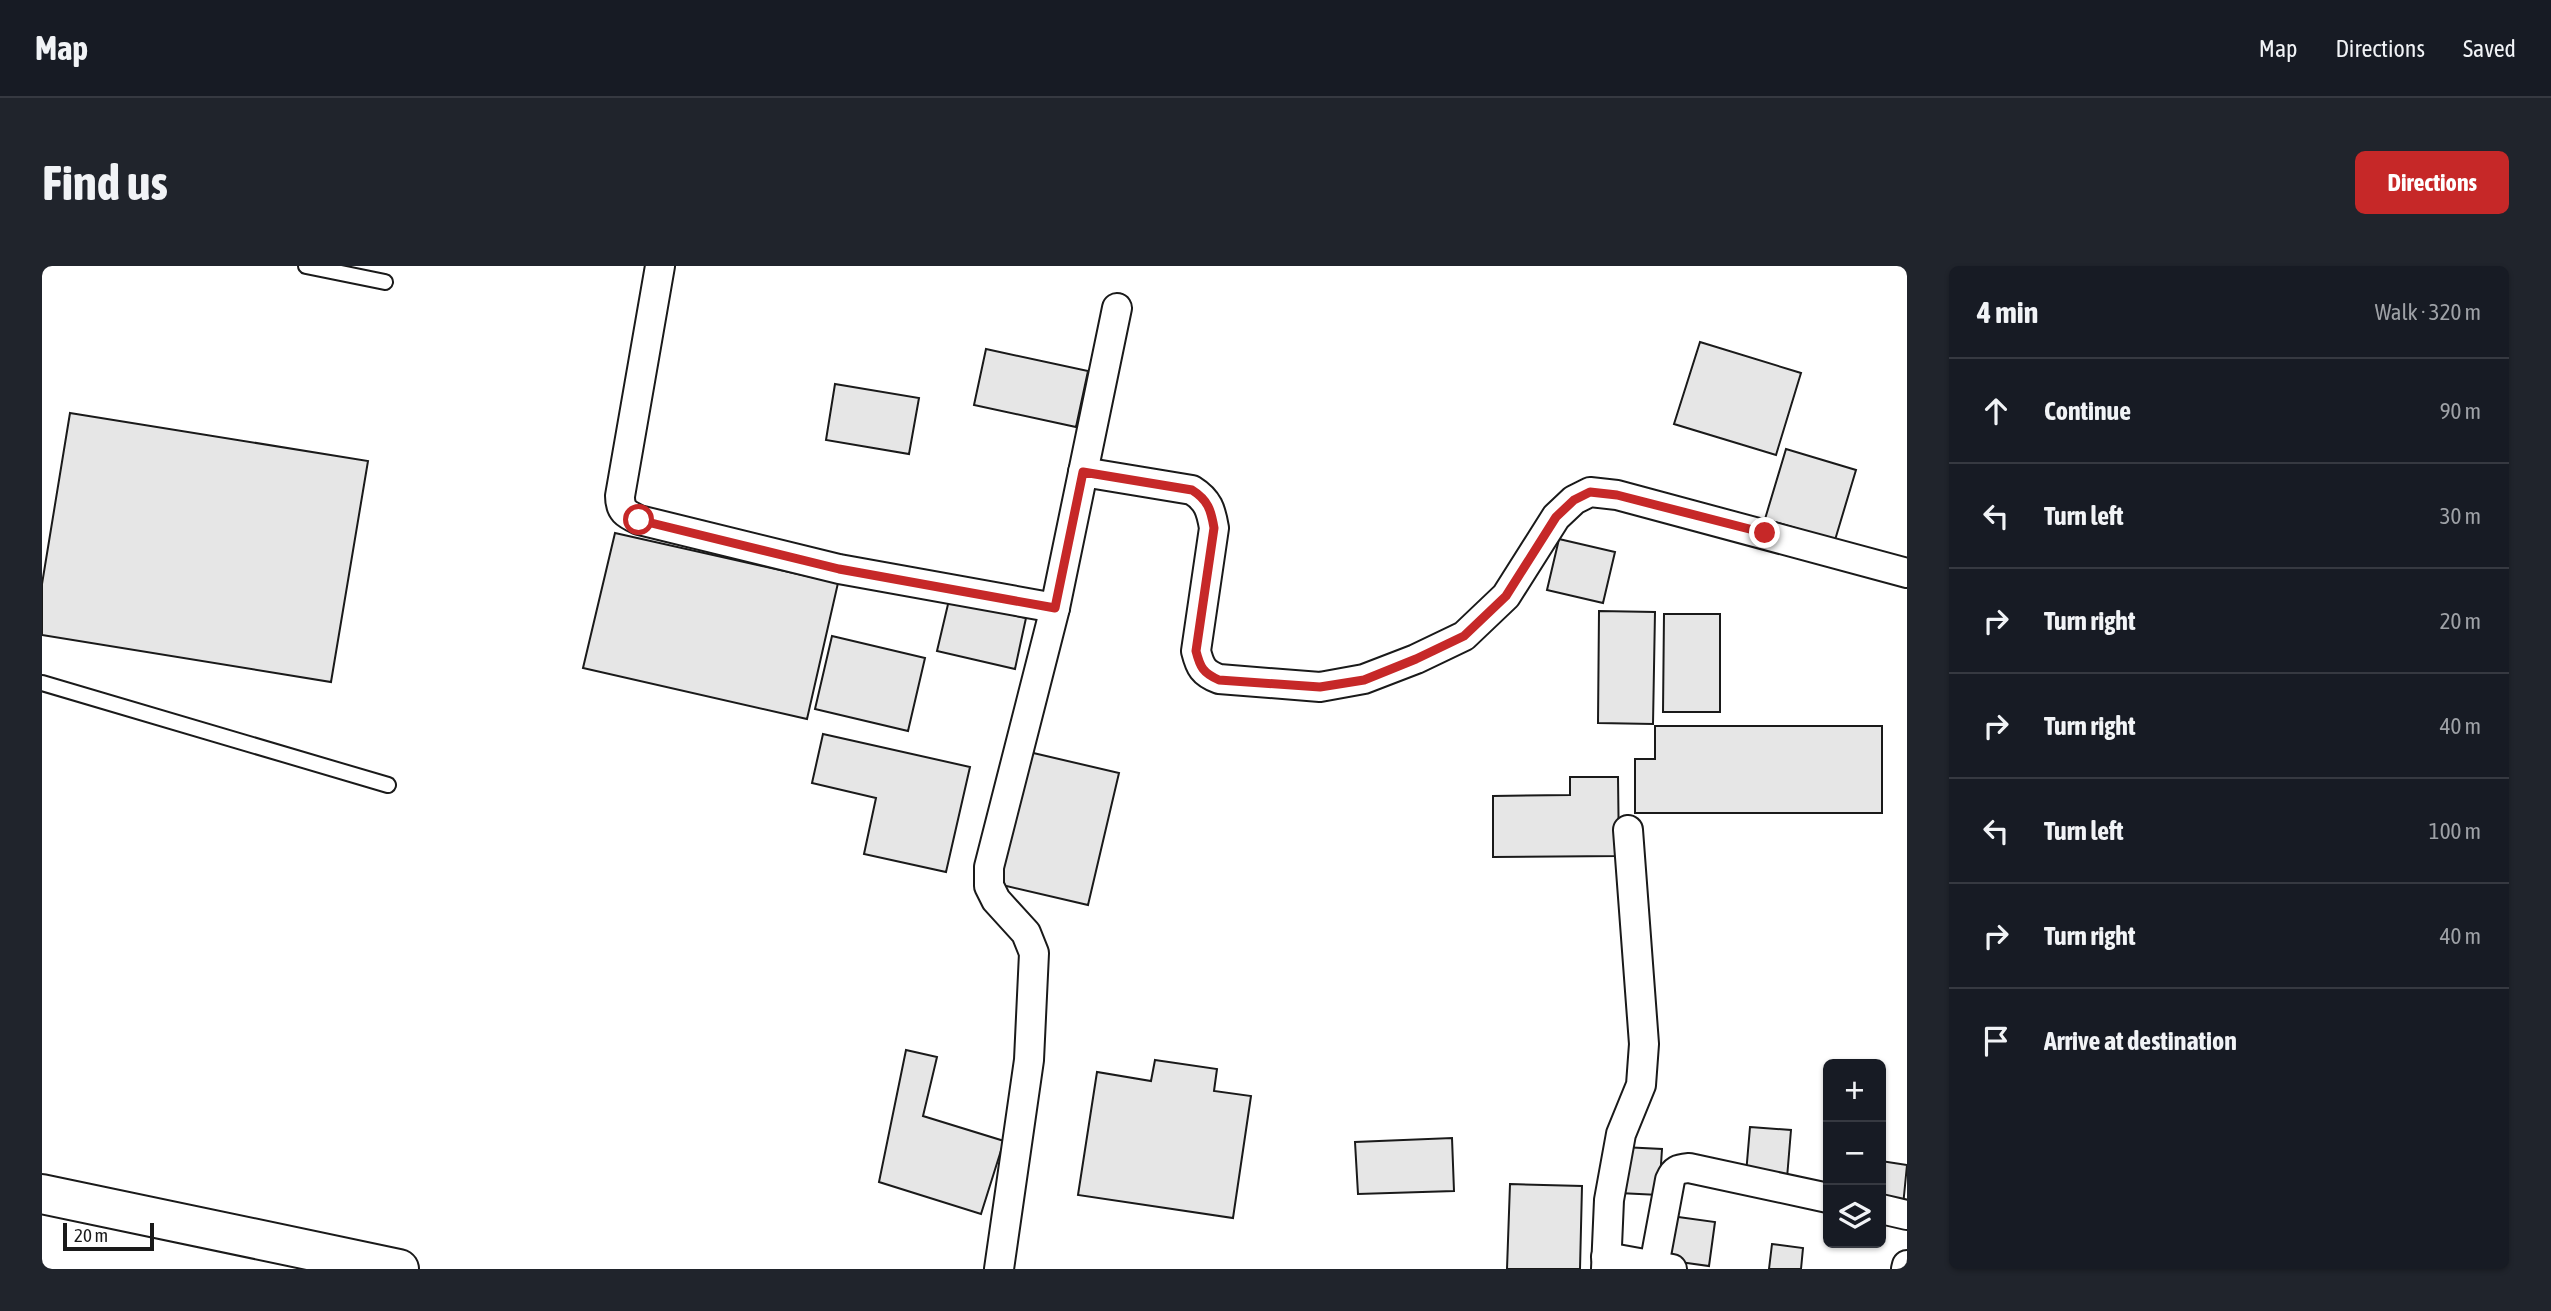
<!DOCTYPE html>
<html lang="en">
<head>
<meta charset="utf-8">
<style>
	body { margin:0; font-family:"Asap Condensed",sans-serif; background:#20242c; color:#f1f3f6 }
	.controls { position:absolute; right:21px; bottom:21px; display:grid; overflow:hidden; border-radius:10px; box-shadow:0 2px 5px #0004 }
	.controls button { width:63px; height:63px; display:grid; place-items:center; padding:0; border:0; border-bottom:2px solid #363941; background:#171b24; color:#f1f3f6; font:35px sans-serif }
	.scale { position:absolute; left:21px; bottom:18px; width:91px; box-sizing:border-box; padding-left:7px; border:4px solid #1a1a1a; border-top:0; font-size:19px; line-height:24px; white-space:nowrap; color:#1a1a1a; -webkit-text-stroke:5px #fff; paint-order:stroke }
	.stop { position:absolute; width:21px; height:21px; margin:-16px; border:5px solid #c62828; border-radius:50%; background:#fff }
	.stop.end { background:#c62828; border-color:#fff; box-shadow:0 2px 7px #0008 }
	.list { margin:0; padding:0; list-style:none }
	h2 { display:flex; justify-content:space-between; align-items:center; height:91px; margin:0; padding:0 28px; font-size:30px }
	h2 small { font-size:23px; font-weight:400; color:#9ea1a6 }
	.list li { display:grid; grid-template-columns:46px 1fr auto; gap:21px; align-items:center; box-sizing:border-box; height:105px; padding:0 28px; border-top:2px solid #363941 }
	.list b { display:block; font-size:26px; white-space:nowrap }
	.list em { font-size:23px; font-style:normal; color:#9ea1a6 }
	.icon { flex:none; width:38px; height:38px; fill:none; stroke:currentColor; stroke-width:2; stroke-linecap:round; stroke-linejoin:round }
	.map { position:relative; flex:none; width:1865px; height:1003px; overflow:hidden; border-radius:10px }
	header { display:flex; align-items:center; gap:42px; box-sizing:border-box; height:98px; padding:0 35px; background:#171b24; border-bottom:2px solid #363941 }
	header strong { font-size:33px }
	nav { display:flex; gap:38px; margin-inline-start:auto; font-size:24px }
	.intro { display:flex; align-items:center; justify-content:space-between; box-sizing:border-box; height:168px; padding:0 42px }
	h1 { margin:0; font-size:49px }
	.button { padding:18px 32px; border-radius:10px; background:#c62828; color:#fff; font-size:24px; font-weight:700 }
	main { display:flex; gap:42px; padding:0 42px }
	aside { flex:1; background:#171b24; border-radius:10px; box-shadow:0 2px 5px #0004 }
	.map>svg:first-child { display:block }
	.building { fill:#e6e6e6; stroke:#1a1a1a; stroke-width:2 }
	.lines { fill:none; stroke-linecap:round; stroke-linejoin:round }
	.service-casing { stroke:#1a1a1a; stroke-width:18 }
	.minor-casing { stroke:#1a1a1a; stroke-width:32 }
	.secondary-casing { stroke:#1a1a1a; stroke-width:42 }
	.service { stroke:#fff; stroke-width:14 }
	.minor { stroke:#fff; stroke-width:28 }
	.secondary { stroke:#fff; stroke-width:38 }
	.route { stroke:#c62828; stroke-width:9 }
</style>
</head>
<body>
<header>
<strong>Map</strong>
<nav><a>Map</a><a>Directions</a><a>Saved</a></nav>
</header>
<div class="intro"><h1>Find us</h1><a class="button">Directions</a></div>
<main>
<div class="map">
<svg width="1865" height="1003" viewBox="0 0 1865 1003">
	<rect width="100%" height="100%" fill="#fff"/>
	<g class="building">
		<polygon points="1658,76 1759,107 1734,189 1632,158"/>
		<polygon points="944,83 1046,105 1034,161 932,139"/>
		<polygon points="793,118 877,132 867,188 784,174"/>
		<polygon points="28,147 326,195 289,416 0,369 0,318"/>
		<polygon points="1744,183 1814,204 1793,274 1723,253"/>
		<polygon points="573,267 796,317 765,453 541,402"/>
		<polygon points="1517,273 1573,286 1561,337 1505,324"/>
		<polygon points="907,334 984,352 973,403 895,385"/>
		<polygon points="1557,345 1613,346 1611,458 1556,457"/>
		<polygon points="1622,348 1678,348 1678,446 1621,446"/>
		<polygon points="790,370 883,392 866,465 773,443"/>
		<polygon points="1613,460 1840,460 1840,547 1593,547 1593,493 1613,493"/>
		<polygon points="781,468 928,501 904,606 822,588 834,532 770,517"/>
		<polygon points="987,486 1077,507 1046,639 956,618"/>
		<polygon points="1528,511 1576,511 1577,590 1451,591 1451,530 1528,529"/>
		<polygon points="864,784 895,791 881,850 962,875 939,948 837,916"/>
		<polygon points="1113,794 1175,803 1172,825 1209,830 1191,952 1036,929 1055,806 1109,815"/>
		<polygon points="1708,861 1749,864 1745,912 1704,908"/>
		<polygon points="1410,872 1412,925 1316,928 1313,876"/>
		<polygon points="1580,881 1620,883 1617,929 1577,927"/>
		<polygon points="1839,895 1865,899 1861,940 1839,936"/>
		<polygon points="1468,918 1540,920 1538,1003 1465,1003"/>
		<polygon points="1629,950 1673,956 1667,1000 1623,994"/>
		<polygon points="1730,978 1761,982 1759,1003 1727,1003"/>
	</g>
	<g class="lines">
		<g class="service-casing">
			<g id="service">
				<polyline points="264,0 343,16"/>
				<polyline points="0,417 346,519"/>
			</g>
		</g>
		<g class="minor-casing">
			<g id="minor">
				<path d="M618 0 578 230C578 245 584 248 597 254L797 303 1013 342"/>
				<path d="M1041 206 1150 224C1166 234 1169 244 1172 262L1154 385C1158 401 1161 407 1177 413L1278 421 1322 413 1374 393 1422 370 1464 330 1514 251 1532 234 1548 226 1575 229 1865 307"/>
				<polyline points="1839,943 1865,949"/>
				<polyline points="1564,991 1630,1003"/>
				<path d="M1612 1000 1628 914C1632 904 1636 903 1647 902L1786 932"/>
				<polyline points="957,1003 987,794 992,687 984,667 954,634 947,620 947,601 1013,342 1075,42"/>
				<polyline points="1564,1003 1567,934 1579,868 1599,819 1602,778 1586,564"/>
				<polyline points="1864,1003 1865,999"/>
			</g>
		</g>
		<g class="secondary-casing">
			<polyline id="secondary" points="0,928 357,1003"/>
		</g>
		<use href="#service" class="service"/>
		<use href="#minor" class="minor"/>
		<use href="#secondary" class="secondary"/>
	</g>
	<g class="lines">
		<path class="route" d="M597 254 797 303 1013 342 1041 206 1150 224C1166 234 1169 244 1172 262L1154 385C1158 401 1161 407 1177 414L1278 421 1322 414 1374 393 1422 370 1464 330 1514 251 1532 234 1548 226 1575 229 1723 267"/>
	</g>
</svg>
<div class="controls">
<button>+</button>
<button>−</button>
<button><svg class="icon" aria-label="layers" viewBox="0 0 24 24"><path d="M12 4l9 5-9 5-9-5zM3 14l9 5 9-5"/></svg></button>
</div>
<div class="scale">20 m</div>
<div class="stop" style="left:597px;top:254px"></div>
<div class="stop end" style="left:1723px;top:267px"></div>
</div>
<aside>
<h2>4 min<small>Walk · 320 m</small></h2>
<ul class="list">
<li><svg class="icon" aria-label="ahead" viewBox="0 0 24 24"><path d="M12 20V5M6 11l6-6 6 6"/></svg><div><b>Continue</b></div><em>90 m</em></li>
<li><svg class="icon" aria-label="left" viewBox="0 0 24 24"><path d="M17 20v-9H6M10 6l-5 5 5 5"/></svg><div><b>Turn left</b></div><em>30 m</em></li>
<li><svg class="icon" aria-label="right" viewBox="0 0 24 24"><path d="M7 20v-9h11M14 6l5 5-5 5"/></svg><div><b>Turn right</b></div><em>20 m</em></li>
<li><svg class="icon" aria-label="right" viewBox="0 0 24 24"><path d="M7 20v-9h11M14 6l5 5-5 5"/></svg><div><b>Turn right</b></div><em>40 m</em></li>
<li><svg class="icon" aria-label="left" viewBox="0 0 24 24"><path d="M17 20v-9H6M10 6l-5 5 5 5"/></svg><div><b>Turn left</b></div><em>100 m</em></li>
<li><svg class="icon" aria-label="right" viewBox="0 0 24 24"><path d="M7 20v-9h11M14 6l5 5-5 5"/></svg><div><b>Turn right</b></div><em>40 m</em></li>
<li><svg class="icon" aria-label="arrive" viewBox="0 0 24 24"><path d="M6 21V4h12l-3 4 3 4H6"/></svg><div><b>Arrive at destination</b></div></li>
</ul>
</aside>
</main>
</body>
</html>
